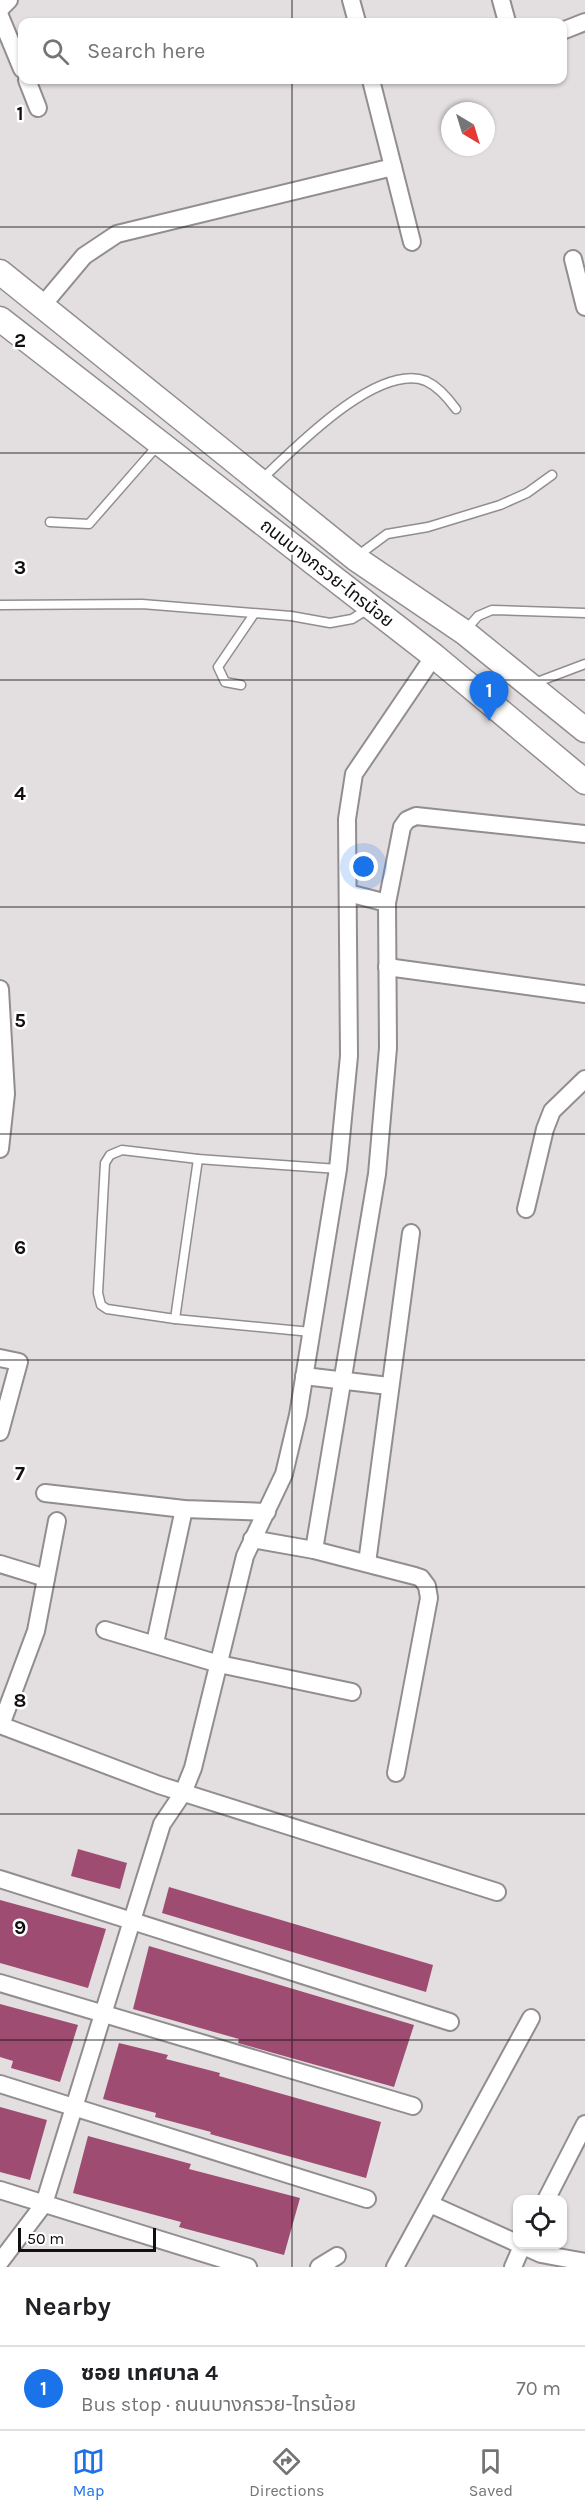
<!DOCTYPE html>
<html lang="en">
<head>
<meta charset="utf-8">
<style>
	body { margin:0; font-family:Karla,"Noto Sans Thai",sans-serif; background:#f2f2f2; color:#202124 }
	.controls { position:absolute; right:18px; bottom:18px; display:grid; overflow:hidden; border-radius:12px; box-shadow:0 2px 4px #0004 }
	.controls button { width:54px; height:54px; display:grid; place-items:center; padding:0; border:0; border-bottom:2px solid #e0e0e0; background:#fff; color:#202124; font:30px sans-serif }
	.compass { position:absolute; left:441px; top:102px; width:54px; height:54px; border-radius:50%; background:#fff; box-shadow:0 2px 4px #0004; rotate:142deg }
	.scale { position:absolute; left:18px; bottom:15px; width:138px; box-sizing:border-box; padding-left:6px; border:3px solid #110f10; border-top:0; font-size:16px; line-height:21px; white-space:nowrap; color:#110f10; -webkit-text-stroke:4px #fff; paint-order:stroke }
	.you { position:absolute; left:364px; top:867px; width:21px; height:21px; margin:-15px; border:4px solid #fff; border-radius:50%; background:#1a73e8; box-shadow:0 0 0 9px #1a73e833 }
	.badge { display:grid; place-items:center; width:39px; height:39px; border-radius:50%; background:#1a73e8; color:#fff; font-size:20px; font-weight:700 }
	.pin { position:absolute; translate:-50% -50px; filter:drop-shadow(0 2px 3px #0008) }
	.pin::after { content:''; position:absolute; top:32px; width:21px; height:18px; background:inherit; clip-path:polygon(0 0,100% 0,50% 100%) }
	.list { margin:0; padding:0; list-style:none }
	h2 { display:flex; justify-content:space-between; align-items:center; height:78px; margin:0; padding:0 24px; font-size:26px }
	h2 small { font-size:20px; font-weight:400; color:#757577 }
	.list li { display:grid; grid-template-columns:39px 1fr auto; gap:18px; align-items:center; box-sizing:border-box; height:84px; padding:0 24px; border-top:2px solid #e0e0e0 }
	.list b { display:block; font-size:22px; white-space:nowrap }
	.list p { margin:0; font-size:20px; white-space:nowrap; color:#757577 }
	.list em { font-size:20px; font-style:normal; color:#757577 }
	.icon { flex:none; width:33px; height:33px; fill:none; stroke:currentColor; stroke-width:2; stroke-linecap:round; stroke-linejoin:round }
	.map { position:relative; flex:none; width:585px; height:2267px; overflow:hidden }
	.search { position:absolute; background:#fff; box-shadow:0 2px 4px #0004; left:18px; right:18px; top:18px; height:66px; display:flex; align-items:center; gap:15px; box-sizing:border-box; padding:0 21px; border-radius:12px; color:#757577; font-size:22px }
	.sheet { height:162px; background:#fff }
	nav { display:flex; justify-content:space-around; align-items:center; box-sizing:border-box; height:84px; border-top:2px solid #e0e0e0; background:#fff; font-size:16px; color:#757577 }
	nav a { display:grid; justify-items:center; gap:3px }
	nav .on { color:#1a73e8 }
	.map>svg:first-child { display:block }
	.building { fill:#9e4c71 }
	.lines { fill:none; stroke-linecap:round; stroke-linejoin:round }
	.lane-casing { stroke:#928d8f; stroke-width:11 }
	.street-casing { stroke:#928d8f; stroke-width:20 }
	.secondary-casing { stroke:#928d8f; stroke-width:27 }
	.lane { stroke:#fff; stroke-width:8 }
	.street { stroke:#fff; stroke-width:16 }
	.secondary { stroke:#fff; stroke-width:24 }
	.grid { fill:none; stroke:#110f10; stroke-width:1.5; stroke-opacity:0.55 }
	.labels { text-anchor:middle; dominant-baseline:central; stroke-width:5; stroke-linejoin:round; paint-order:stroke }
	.street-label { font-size:18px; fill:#110f10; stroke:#fff }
	.grid-label { font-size:20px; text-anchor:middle; font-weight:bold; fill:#110f10; stroke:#fff; stroke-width:5; stroke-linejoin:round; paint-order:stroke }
</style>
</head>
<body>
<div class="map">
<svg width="585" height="2267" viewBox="0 0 585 2267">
	<rect width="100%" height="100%" fill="#e3dee0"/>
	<g class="building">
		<polygon points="78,1849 127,1863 120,1889 71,1876"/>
		<polygon points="169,1887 433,1965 426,1992 162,1913"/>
		<polygon points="0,1900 106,1929 88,1988 0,1963"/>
		<polygon points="149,1946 414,2025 394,2087 238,2043 239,2039 133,2009"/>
		<polygon points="0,2004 78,2025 60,2082 11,2068 13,2061 0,2057"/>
		<polygon points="119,2043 168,2055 166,2059 220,2073 219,2076 381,2122 366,2178 210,2134 211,2132 155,2117 156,2113 103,2099"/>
		<polygon points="0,2107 47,2120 30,2180 0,2172"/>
		<polygon points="88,2136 191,2164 189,2169 300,2198 284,2255 179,2227 181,2222 73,2193"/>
	</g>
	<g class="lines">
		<g class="lane-casing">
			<g id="lane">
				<path d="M260 481C293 450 377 362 426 381 439 387 448 398 456 409"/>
				<polyline points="50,522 89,524 159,444"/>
				<polyline points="356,557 387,534 428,527 500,505 527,493 552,475"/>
				<polyline points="0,605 142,604 291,616 330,623 352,619 368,609"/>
				<polyline points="464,632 478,616 492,610 585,613"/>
				<polyline points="532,684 585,664"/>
				<polyline points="241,685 225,682 218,667 254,614"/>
				<polyline points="175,1319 198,1159"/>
				<polyline points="311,1332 175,1319 107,1309 101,1305 98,1293 105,1163 110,1155 122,1150 198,1159 338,1169"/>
			</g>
		</g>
		<g class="street-casing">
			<g id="street">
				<polyline points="351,0 357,22"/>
				<polyline points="501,0 507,22"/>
				<polyline points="0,9 9,0"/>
				<polyline points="0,16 22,69"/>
				<polyline points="562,31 585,22"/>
				<polyline points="27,80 38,108"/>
				<polyline points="371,80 412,242"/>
				<polyline points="573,259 585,307"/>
				<polyline points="42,306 84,256 117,234 393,167"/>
				<polyline points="348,893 387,903"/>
				<polyline points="387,967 585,994"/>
				<polyline points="0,989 6,1094 0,1149"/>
				<polyline points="526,1209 545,1129 552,1111 585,1079"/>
				<polyline points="0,1358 19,1362 0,1432"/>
				<polyline points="304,1376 389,1386"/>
				<polyline points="45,1493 184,1509 267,1512"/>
				<polyline points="252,1539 314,1550 415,1576 421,1578 427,1586 429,1598 396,1773"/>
				<polyline points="314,1550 377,1174 388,1048 387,903 402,827 407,820 416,816 585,834"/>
				<polyline points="367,1563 411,1233"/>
				<polyline points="0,1564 46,1578"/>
				<polyline points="105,1630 219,1664 352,1692"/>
				<polyline points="155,1643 184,1509"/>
				<polyline points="0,1725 159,1785 497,1892"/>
				<polyline points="1,1725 36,1631 57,1521"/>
				<polyline points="0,1879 450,2022"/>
				<polyline points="0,1983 413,2106"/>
				<polyline points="0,2084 367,2199"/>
				<polyline points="0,2190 248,2267"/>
				<polyline points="546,2200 585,2124"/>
				<polyline points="430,2204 541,2254 585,2262"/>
				<polyline points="0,2262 44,2204 162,1824 183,1793 193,1768 245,1556 284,1474 298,1415 338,1169 349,1056 347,819 354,774 434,656"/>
				<polyline points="319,2267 337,2256"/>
				<polyline points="395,2267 531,2018"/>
				<polyline points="513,2267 523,2244"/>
			</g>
		</g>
		<g class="secondary-casing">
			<g id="secondary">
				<polyline points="0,272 355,558 464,632 585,730"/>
				<polyline points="0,319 434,656 585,782"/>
			</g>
		</g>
		<use href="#lane" class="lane"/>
		<use href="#street" class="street"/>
		<use href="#secondary" class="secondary"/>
	</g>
	<path class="grid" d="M292 0V22M292 80V2267M0 227H585M0 453H585M0 680H585M0 907H585M0 1134H585M0 1360H585M0 1587H585M0 1814H585M0 2040H585"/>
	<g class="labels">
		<g class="street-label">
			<text transform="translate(327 573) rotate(38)">ถนนบางกรวย-ไทรน้อย</text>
		</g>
	</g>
	<g class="grid-label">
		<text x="20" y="120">1</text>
		<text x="20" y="347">2</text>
		<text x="20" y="574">3</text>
		<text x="20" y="800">4</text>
		<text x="20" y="1027">5</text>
		<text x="20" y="1254">6</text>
		<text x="20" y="1480">7</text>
		<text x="20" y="1707">8</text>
		<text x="20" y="1934">9</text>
	</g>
</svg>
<div class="controls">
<button><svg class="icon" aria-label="locate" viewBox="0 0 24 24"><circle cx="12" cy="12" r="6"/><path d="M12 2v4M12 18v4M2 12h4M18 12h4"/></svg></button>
</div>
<svg class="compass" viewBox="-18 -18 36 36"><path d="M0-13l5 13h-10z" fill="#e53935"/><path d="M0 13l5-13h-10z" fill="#757577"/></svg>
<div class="scale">50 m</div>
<div class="you"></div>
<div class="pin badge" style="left:489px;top:721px">1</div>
<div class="search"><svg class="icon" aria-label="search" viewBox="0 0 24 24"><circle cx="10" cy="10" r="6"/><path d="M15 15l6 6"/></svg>Search here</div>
</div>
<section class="sheet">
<h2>Nearby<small></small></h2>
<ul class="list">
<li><span class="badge">1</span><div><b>ซอย เทศบาล 4</b><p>Bus stop · ถนนบางกรวย-ไทรน้อย</p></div><em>70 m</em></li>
</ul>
</section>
<nav>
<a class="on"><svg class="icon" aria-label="map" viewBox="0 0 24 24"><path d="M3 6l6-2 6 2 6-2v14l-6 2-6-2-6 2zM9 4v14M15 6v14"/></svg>Map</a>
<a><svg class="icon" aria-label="directions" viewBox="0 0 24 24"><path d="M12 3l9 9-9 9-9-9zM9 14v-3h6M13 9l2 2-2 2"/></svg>Directions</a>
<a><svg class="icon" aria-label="saved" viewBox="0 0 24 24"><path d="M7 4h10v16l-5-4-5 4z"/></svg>Saved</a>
</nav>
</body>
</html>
